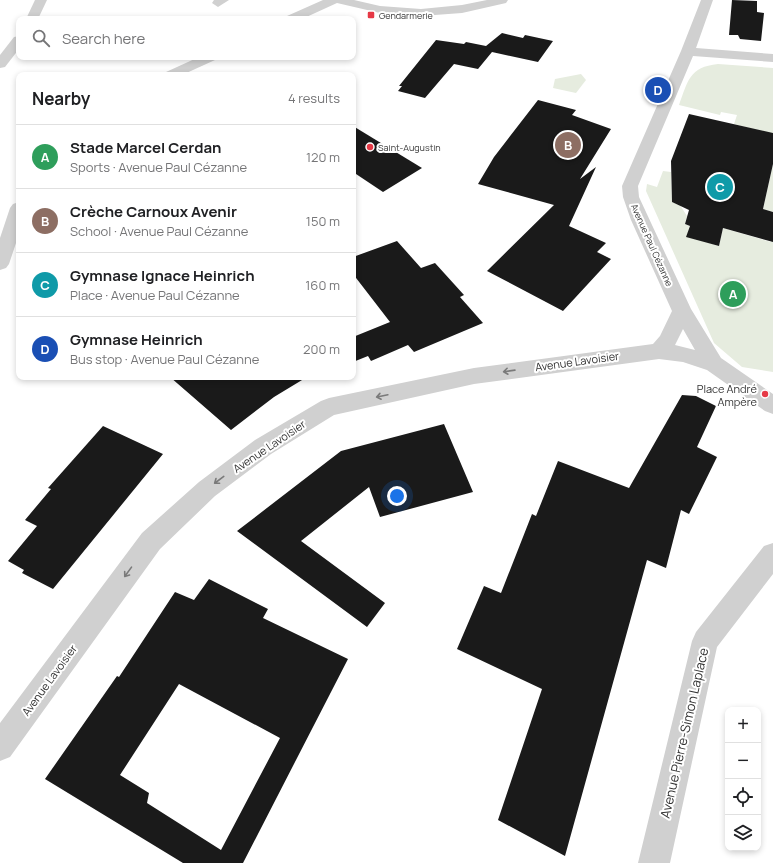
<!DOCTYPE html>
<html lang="en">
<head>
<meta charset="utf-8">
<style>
	body { margin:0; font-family:Manrope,sans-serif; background:#f2f2f2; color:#202124 }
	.controls { position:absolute; right:12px; bottom:12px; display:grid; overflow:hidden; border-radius:8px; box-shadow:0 2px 6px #0003 }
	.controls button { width:36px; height:36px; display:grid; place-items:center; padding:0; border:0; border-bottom:1px solid #e0e0e0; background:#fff; color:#202124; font:20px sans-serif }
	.you { position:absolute; left:397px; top:496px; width:14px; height:14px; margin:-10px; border:3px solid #fff; border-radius:50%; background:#1a73e8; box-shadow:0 0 0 6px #1a73e833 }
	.badge { display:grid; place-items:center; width:26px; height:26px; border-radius:50%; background:#b45309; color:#fff; font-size:13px; font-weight:700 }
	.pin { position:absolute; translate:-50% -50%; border:2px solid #fff; box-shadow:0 1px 4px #0006 }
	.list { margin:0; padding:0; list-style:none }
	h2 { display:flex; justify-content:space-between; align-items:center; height:52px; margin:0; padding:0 16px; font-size:17px }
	h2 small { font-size:13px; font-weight:400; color:#757577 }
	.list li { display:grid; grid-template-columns:26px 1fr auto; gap:12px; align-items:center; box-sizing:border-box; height:64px; padding:0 16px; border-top:1px solid #e0e0e0 }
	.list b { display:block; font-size:15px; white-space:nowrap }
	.list p { margin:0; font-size:13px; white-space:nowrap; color:#757577 }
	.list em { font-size:13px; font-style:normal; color:#757577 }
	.icon { flex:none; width:22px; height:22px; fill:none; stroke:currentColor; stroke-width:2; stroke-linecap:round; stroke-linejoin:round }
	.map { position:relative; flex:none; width:773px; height:863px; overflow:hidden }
	.search { position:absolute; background:#fff; box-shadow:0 2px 6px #0003; left:16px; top:16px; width:340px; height:44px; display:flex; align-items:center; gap:10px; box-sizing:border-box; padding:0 14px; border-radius:8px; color:#757577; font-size:15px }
	.panel { position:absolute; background:#fff; box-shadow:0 2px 6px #0003; left:16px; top:72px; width:340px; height:308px; border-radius:8px }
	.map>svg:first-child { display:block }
	.green { fill:#e6ecdf }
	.building { fill:#1a1a1a; fill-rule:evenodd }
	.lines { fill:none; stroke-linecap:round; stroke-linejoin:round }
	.street { fill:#d0d0d0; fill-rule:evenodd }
	.oneway { stroke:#7a7a7a }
	.poi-dot { fill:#e63946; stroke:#fff; stroke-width:1.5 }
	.labels { text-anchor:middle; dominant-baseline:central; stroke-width:4; stroke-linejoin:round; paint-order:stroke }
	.far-poi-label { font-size:9px; fill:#333; stroke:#fff; text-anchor:start }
	.far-street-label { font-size:9px; fill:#333; stroke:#fff }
	.street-label { font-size:11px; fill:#333; stroke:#fff }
	.poi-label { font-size:11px; fill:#333; stroke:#fff; text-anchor:end }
	.near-street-label { font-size:13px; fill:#333; stroke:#fff }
</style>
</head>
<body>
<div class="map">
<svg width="773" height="863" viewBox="0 0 773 863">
	<rect width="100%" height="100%" fill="#fff"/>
	<g class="green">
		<path d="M718 64 773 68V134L734 124 737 115 721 112 720 115 679 105C688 81 689 67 718 64Z"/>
		<polygon points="581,74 586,80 576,93 553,88 555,79"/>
		<polygon points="773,164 773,212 763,209"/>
		<polygon points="663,171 671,172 672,202 680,205 687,216 685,224 690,226 687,236 719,246 723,228 771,242 773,231 773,372 742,367 714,343 646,191 647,184 657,187"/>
	</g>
	<g class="building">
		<polygon points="732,0 757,1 757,12 764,13 761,41 740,39 738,35 729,35"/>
		<polygon points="502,33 523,38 525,35 553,41 538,62 492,52 478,69 454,64 425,98 398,91 402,86 399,86 436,40 464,44 466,42 486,46"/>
		<polygon points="538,100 576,110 572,115 611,129 580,179 596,167 569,226 606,243 597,252 611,259 563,311 487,271 554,205 478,184 494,157"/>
		<polygon points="689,114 773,133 773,164 763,209 773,212 773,242 723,228 719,246 686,237 690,226 685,224 689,210 672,202 671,161"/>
		<polygon points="353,126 422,168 383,192 353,172"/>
		<polygon points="397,241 421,268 435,263 464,295 460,297 483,323 414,352 408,345 371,361 368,356 353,362 353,337 390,322 353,274 353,257"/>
		<polygon points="170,377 307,377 274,397 231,430"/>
		<polygon points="682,395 696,396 716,406 697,447 717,457 689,514 681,510 666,568 647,560 565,856 498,820 542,689 457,649 484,586 501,593 532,514 536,516 558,461 629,488"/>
		<polygon points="444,424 473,492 380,517 369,487 301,541 385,603 367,627 237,531 341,451"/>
		<polygon points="103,426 163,454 53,589 22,573 24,570 8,561 37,526 25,520 51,489 48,488"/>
		<path d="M209 579 268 609 263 618 348 659 243 863H183L45 779 117 676 119 677 175 592 194 600ZM179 684 280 738 221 850 147 803 149 793 120 775Z"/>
	</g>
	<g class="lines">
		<g class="street">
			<polygon points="35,0 47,0 38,19 26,19"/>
			<polygon points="214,0 229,0 218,7 212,3"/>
			<polygon points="323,0 354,0 380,6 421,9 462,5 487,0 508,0 506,3 462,13 421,16 380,13 337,3 302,19 286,19 287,16"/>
			<path d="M701 0H713L696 48 773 54V62L693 56 638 186 639 197 691 309 721 358 773 394V414L765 411 707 370 683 362 659 359 474 384 334 415 271 454 215 496 160 549 10 757 0 761V723L142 533 199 482 255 440 321 401 329 398 474 368 653 344 660 336 672 311 631 220 623 197 622 186 681 51ZM683 329 695 350 675 345Z"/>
			<polygon points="19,36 19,49 5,67 0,68 0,55 14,37"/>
			<polygon points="199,57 217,57 215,60 182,75 164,75 166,72"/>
			<polygon points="19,202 19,234 9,264 6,268 0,270 0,238 10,208 13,204"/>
			<polygon points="773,543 773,574 717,647 670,863 638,863 692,641 696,632 764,546"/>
		</g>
	</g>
	<defs><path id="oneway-shaft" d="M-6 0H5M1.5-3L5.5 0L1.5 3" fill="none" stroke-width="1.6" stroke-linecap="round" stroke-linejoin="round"/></defs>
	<g class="oneway">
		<use href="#oneway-shaft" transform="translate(509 371) rotate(172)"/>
		<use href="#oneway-shaft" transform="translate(382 396) rotate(168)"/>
		<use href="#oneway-shaft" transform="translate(219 480) rotate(143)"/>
		<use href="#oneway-shaft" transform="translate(128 572) rotate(126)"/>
	</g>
	<g class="poi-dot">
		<rect x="367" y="11" width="8" height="8" rx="2"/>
		<circle cx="370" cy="147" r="4"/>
		<circle cx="765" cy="394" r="4"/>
	</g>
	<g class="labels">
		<g class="far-poi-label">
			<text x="379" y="15">Gendarmerie</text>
			<text x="378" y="147">Saint-Augustin</text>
		</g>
		<g class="far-street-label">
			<text transform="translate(652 245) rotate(66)">Avenue Paul Cézanne</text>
		</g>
		<g class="street-label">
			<text transform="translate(577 361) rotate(-8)">Avenue Lavoisier</text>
			<text transform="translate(269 446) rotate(-34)">Avenue Lavoisier</text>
			<text transform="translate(49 680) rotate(-54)">Avenue Lavoisier</text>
		</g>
		<g class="poi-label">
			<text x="757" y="388">Place André<tspan x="757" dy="13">Ampère</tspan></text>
		</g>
		<g class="near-street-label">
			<text transform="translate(684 733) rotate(-77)">Avenue Pierre-Simon Laplace</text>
		</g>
	</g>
</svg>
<div class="controls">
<button>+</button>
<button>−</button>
<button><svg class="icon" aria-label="locate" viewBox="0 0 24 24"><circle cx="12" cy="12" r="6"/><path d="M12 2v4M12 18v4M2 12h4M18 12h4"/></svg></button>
<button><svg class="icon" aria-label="layers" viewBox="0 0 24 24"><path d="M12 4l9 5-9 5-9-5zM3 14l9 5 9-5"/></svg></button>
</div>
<div class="you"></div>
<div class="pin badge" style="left:733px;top:294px;background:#2e9e5b">A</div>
<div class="pin badge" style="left:568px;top:145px;background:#8d6e63">B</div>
<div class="pin badge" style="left:720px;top:187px;background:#0f9aa8">C</div>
<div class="pin badge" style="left:658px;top:90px;background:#1a4fb4">D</div>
<div class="search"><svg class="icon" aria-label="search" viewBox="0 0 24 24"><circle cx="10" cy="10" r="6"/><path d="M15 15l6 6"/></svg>Search here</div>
<section class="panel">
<h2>Nearby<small>4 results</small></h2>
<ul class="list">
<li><span class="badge" style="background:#2e9e5b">A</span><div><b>Stade Marcel Cerdan</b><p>Sports · Avenue Paul Cézanne</p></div><em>120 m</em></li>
<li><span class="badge" style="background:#8d6e63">B</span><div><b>Crèche Carnoux Avenir</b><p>School · Avenue Paul Cézanne</p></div><em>150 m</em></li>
<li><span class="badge" style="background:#0f9aa8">C</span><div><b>Gymnase Ignace Heinrich</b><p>Place · Avenue Paul Cézanne</p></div><em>160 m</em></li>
<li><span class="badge" style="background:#1a4fb4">D</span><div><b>Gymnase Heinrich</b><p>Bus stop · Avenue Paul Cézanne</p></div><em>200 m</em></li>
</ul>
</section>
</div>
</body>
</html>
